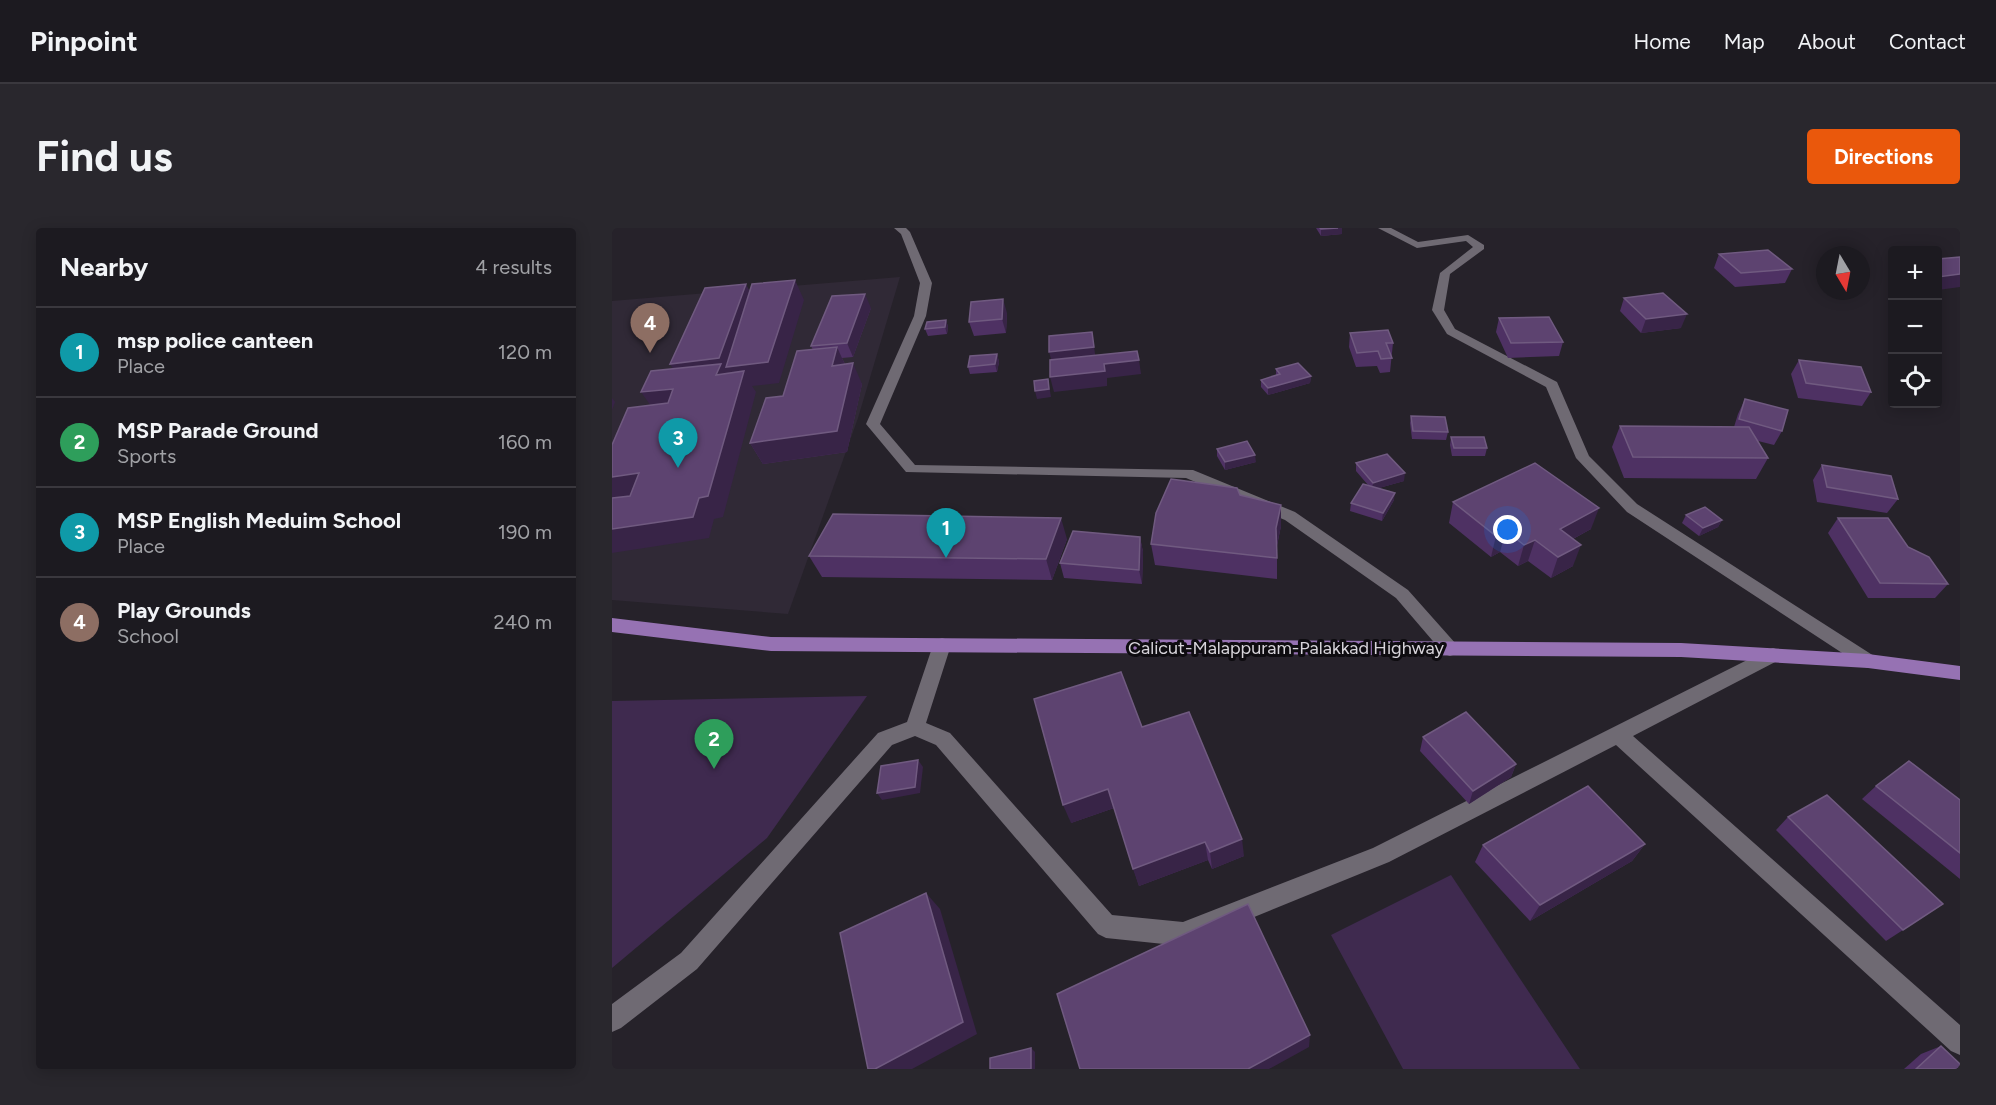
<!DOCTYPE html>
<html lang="en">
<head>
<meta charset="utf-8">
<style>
	body { margin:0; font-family:Figtree,sans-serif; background:#29272d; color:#f1f3f6 }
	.controls { position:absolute; right:18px; top:18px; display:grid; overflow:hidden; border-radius:6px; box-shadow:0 3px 15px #0003 }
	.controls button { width:54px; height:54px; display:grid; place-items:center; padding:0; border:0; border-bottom:2px solid #3a383e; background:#1c1a20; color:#f1f3f6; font:30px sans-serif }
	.compass { position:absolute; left:1204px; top:18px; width:54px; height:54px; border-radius:50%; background:#1c1a20; box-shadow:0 3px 15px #0003; rotate:170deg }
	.you { position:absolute; left:896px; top:302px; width:21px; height:21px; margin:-15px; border:4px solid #fff; border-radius:50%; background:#1a73e8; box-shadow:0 0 0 9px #1a73e833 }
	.badge { display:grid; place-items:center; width:39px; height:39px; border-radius:50%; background:#ea580c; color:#fff; font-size:20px; font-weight:700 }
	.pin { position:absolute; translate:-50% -50px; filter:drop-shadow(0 2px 3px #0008) }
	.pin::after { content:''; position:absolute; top:32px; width:21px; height:18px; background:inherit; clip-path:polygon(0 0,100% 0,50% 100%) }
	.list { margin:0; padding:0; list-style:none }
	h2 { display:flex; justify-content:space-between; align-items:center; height:78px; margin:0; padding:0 24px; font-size:26px }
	h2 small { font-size:20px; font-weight:400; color:#a0a1a5 }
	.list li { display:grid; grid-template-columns:39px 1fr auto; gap:18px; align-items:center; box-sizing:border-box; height:90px; padding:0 24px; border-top:2px solid #3a383e }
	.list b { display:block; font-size:22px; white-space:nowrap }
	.list p { margin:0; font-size:20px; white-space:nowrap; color:#a0a1a5 }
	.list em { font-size:20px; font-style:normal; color:#a0a1a5 }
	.icon { flex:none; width:33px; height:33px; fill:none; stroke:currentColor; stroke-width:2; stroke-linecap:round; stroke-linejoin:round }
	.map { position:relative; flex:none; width:1348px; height:841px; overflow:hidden; border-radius:6px }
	header { display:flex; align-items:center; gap:36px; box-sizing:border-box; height:84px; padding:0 30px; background:#1c1a20; border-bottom:2px solid #3a383e }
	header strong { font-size:28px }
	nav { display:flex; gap:33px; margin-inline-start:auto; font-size:21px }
	.intro { display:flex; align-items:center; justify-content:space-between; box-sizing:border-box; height:144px; padding:0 36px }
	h1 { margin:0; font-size:42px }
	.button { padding:15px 27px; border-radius:6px; background:#ea580c; color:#fff; font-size:21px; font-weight:700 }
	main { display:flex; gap:36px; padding:0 36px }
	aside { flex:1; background:#1c1a20; border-radius:6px; box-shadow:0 3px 15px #0003 }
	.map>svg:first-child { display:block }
	.built { fill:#302936 }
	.green { fill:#3f2a4f }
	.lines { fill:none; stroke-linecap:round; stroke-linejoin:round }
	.service { fill:#6f6a73; fill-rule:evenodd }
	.minor { fill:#6f6a73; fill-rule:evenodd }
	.trunk { fill:#9672b3; fill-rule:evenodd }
	.wall { fill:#4e3163 }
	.shaded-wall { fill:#382447 }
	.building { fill:#5d4370; stroke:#705a80; stroke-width:1.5 }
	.labels { text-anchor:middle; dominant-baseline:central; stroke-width:6; stroke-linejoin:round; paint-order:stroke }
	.street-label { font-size:18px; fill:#d7d4da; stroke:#0e0c10 }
</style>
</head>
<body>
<header>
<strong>Pinpoint</strong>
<nav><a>Home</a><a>Map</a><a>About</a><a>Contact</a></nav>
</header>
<div class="intro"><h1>Find us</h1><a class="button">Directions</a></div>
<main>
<aside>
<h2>Nearby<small>4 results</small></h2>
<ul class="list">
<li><span class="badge" style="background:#0f9aa8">1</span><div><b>msp police canteen</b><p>Place</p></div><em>120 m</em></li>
<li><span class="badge" style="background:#2e9e5b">2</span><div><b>MSP Parade Ground</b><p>Sports</p></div><em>160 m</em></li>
<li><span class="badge" style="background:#0f9aa8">3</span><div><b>MSP English Meduim School</b><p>Place</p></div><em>190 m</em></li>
<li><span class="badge" style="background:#8d6e63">4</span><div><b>Play Grounds</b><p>School</p></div><em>240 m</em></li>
</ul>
</aside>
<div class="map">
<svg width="1348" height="841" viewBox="0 0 1348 841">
	<rect width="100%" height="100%" fill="#26222a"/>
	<polygon class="built" points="288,49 246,190 176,386 0,372 0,73"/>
	<g class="green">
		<polygon points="255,468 155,610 0,740 0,473"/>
		<polygon points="839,647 968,841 791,841 719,707"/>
	</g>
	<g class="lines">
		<polygon class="service" points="330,410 336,412 339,417 314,495 338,505 500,687 571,694 761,620 1155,422 1161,420 1167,422 1170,427 1167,432 1021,508 1348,797 1348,827 1339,823 1004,517 777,634 571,718 494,710 486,706 324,517 303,508 280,517 85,741 9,800 0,804 0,776 69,725 266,505 295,494 321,417 324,412"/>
		<g class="minor">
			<polygon points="282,0 294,0 298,4 320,55 314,88 268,196 303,237 581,242 683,284 796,362 844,416 847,421 844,426 838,428 832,426 784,370 673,292 574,250 294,244 254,196 302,88 308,55 289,6"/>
			<polygon points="766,0 779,0 806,14 856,7 872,17 872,21 838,46 832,82 843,101 945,154 977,228 1025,276 1262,428 1265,433 1262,438 1256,440 1250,438 1015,284 964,230 934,159 835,106 820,82 828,45 861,19 854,13 805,20"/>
		</g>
		<polygon class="trunk" points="0,390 159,409 1069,415 1256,426 1348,438 1348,452 1256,440 1069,429 159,423 0,404"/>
	</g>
	<g class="wall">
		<polygon points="704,0 730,0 730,6 709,8"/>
		<polygon points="1107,26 1180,41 1173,55 1123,59 1102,40"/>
		<polygon points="1012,70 1069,100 1029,105 1008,83"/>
		<polygon points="259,80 241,129 230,130 233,136 250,156 235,224 151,236 138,215 171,168 201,122 199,118"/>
		<polygon points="395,85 394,105 362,108 357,94"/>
		<polygon points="887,90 951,114 947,128 896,130 884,104"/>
		<polygon points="334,92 336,99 335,106 316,108 313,101"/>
		<polygon points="738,105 781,115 778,144 768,145 765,138 744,139 737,119"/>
		<polygon points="385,126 387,134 385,144 358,146 356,139"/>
		<polygon points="1187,132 1259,164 1250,178 1186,170 1179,146"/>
		<polygon points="664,141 699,148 698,155 656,167 649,159 649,152 664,148"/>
		<polygon points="1133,171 1170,203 1162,217 1146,213 1156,230 1144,251 1012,250 1000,219 1008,198 1122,199 1126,186"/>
		<polygon points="799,188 836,204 834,212 800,211 798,195"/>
		<polygon points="839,209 875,220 873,228 840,228 838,217"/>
		<polygon points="605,221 644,234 613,242 605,228"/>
		<polygon points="744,235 792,253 767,260 782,272 770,293 738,283 739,275 756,257 744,243"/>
		<polygon points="1210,237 1286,271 1275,285 1205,274 1201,252"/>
		<polygon points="628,267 669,277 669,298 665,318 665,351 543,337 539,316"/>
		<polygon points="841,274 979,301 961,311 961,338 939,350 916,333 906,338 888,324 879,329 837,295"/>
		<polygon points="1074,287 1110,292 1106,299 1087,308 1070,295"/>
		<polygon points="1226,290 1296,319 1336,356 1323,370 1256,370 1216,305"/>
		<polygon points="528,309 531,324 530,356 452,350 448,335"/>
		<polygon points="455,311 440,352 210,349 197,328"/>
		<polygon points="530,499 632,628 600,641 596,632 527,658 502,580 459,595"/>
		<polygon points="811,509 904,536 899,549 857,576 808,523"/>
		<polygon points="1264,558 1348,572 1348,651 1250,571"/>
		<polygon points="1176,589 1291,702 1274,713 1164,602"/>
		<polygon points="1033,616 1020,633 918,693 863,634 871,617"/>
		<polygon points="1329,818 1348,841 1292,841 1309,826"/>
	</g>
	<g class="shaded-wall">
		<polygon points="730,0 730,6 709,8 709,1"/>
		<polygon points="1348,46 1348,59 1326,62 1326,49"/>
		<polygon points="183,52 192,72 167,155 140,158 144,164 111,289 102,291 97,310 0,325 0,301 81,289 71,157 58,136 134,56 144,76"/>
		<polygon points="253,66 259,80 241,129 235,115"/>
		<polygon points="391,71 395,85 394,105 390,91"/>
		<polygon points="1075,86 1069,100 1029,105 1034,91"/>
		<polygon points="334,92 336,99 335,106 333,99"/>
		<polygon points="480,104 484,133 441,138 437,124"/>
		<polygon points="225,119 234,139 220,138"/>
		<polygon points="385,126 387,134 385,144 383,136"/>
		<polygon points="527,132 529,146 495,150 495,158 442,164 438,149 492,136"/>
		<polygon points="241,135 250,156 235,224 151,236 138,215"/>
		<polygon points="699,148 698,155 656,167 656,160"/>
		<polygon points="436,151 439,169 425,171 423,163"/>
		<polygon points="61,161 75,182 44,185 29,164"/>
		<polygon points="0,170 3,174 0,182"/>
		<polygon points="643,227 644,234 613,242 613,234"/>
		<polygon points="27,245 43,266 2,272 0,269 0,249"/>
		<polygon points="793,245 792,253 760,262 761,255"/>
		<polygon points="783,265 782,272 770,293 771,285"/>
		<polygon points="669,277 669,298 664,321 664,300"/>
		<polygon points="987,280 979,301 940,322 948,301"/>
		<polygon points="449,290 455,311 440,352 434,331"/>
		<polygon points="1110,292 1106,299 1087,308 1091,300"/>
		<polygon points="894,303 888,324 879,329 884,308"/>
		<polygon points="528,309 531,324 530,356 527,342"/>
		<polygon points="923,312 916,333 906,338 912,317"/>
		<polygon points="969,317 961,338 939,350 946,329"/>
		<polygon points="306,532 311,539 308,565 270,572 265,565"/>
		<polygon points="904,536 899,549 857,576 861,563"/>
		<polygon points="496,561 502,580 459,595 451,577"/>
		<polygon points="630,611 632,628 600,641 598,624"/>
		<polygon points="593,614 596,632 527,658 521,641"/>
		<polygon points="1033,616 1020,633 918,693 928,677"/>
		<polygon points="314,665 328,681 365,806 300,841 263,841"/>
		<polygon points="698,807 697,819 657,841 636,841"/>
		<polygon points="419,820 423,824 423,841 419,841"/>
	</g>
	<g class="building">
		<polygon points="708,0 726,0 709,1"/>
		<polygon points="1156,22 1180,41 1129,45 1107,26"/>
		<polygon points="1348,29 1348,46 1326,49 1326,31"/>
		<polygon points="183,52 156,134 114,139 140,56"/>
		<polygon points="134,56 107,130 58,136 93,60"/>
		<polygon points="1051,65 1075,86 1034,91 1012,70"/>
		<polygon points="253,66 235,115 199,118 220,68"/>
		<polygon points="391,71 390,91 357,94 359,74"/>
		<polygon points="937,89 951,114 899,115 887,90"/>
		<polygon points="334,92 333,99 313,101 315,94"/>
		<polygon points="776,102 781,115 774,115 780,130 769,131 766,123 745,125 738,105"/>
		<polygon points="480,104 482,119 437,124 437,108"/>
		<polygon points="225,119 220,138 241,135 225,203 138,215 154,170 171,168 185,123"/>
		<polygon points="525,123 527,132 492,136 493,143 438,149 438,132"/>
		<polygon points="385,126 383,136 356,139 358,128"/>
		<polygon points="1187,132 1249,139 1259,164 1194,155"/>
		<polygon points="686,135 699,148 656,160 649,152 668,146 664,141"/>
		<polygon points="109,136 104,147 132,143 96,268 87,270 81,289 0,301 0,270 18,268 27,245 0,249 0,217 16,180 56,175 61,161 29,164 39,143"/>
		<polygon points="436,151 437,161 423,163 422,153"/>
		<polygon points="1133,171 1176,182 1170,203 1127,191"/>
		<polygon points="799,188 833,189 836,204 801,203"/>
		<polygon points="1008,198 1137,199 1156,230 1021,229"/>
		<polygon points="839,209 872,209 875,220 842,220"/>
		<polygon points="635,213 643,227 613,234 605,221"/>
		<polygon points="775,226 793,245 761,255 744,235"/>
		<polygon points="923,235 987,280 948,301 969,317 946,329 923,312 912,317 894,303 884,308 841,274"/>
		<polygon points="1210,237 1279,248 1286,271 1215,259"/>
		<polygon points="559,251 625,260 628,267 669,277 664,300 665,330 539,316 544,285"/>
		<polygon points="751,256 783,265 771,285 739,275"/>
		<polygon points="1093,279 1110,292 1091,300 1074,287"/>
		<polygon points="221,286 449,290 434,331 197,328"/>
		<polygon points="1226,290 1276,290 1296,319 1317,329 1336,356 1268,355"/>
		<polygon points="461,303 528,309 527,342 448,335"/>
		<polygon points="509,444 530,499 577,484 630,611 598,624 593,614 521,641 496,561 451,577 422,471"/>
		<polygon points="854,484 904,536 861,563 811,509"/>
		<polygon points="306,532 303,559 265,565 269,538"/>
		<polygon points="1297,533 1348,572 1348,625 1264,558"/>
		<polygon points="976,558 1033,616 928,677 871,617"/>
		<polygon points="1215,567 1331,676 1291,702 1176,589"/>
		<polygon points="314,665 351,794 263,841 256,841 228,705"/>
		<polygon points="636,676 698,807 636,841 468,841 445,766"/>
		<polygon points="1329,818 1348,836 1348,841 1304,841"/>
		<polygon points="419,820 419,841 378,841 378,830"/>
	</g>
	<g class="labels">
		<g class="street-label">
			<text x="674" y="420">Calicut-Malappuram-Palakkad Highway</text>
		</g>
	</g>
</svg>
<div class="controls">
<button>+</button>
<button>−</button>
<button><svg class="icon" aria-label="locate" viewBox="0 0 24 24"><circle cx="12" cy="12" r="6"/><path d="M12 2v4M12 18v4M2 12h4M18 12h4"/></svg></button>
</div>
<svg class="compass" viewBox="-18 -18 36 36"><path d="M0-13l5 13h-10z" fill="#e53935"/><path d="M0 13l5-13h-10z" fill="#a0a1a5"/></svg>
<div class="you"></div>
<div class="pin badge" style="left:334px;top:330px;background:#0f9aa8">1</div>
<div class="pin badge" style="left:102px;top:541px;background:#2e9e5b">2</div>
<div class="pin badge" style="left:66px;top:240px;background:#0f9aa8">3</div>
<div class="pin badge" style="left:38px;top:125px;background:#8d6e63">4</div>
</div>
</main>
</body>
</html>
